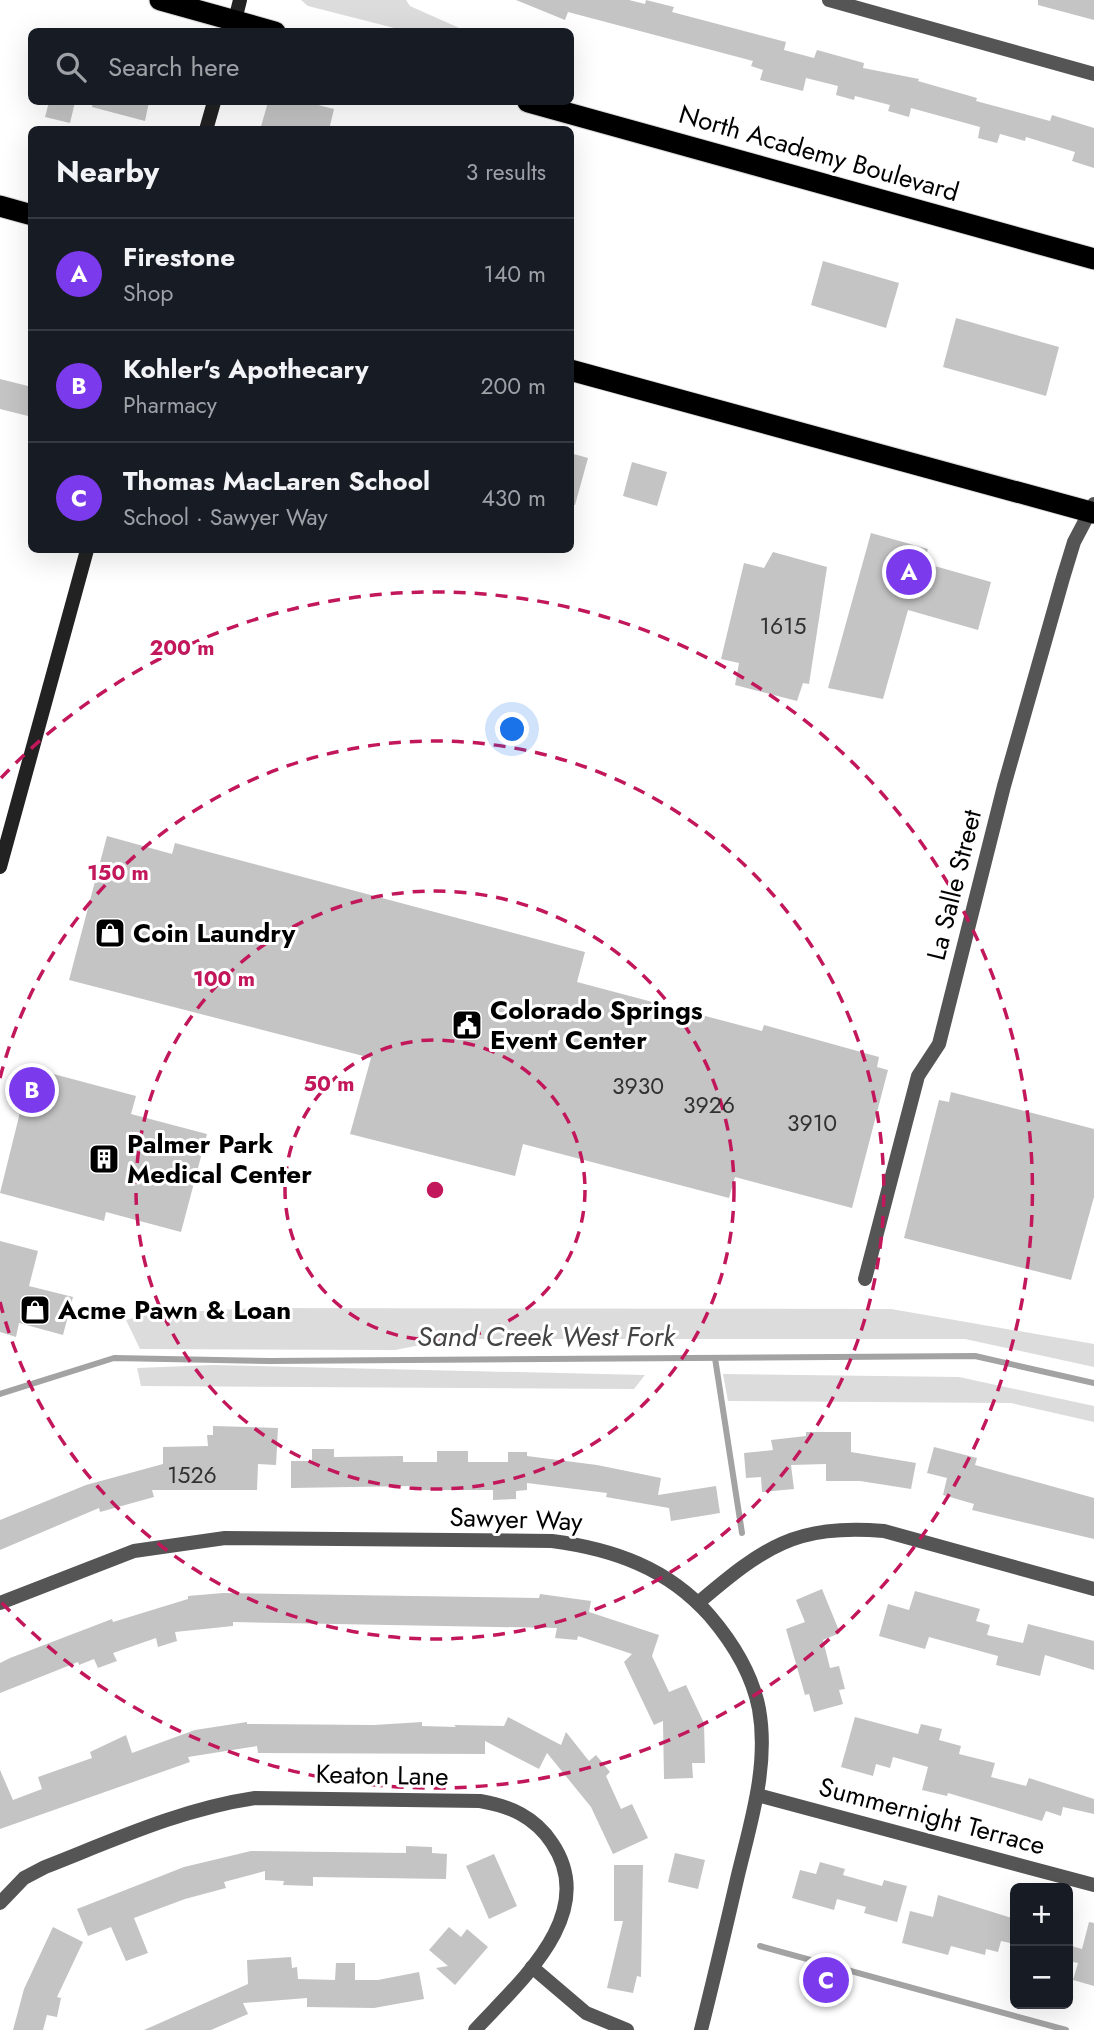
<!DOCTYPE html>
<html lang="en">
<head>
<meta charset="utf-8">
<style>
	body { margin:0; font-family:Jost,sans-serif; background:#20242c; color:#f1f3f6 }
	.controls { position:absolute; right:21px; bottom:21px; display:grid; overflow:hidden; border-radius:10px; box-shadow:0 7px 28px #0002 }
	.controls button { width:63px; height:63px; display:grid; place-items:center; padding:0; border:0; border-bottom:2px solid #363941; background:#171b24; color:#f1f3f6; font:35px sans-serif }
	.you { position:absolute; left:513px; top:730px; width:24px; height:24px; margin:-18px; border:5px solid #fff; border-radius:50%; background:#1a73e8; box-shadow:0 0 0 10px #1a73e833 }
	.badge { display:grid; place-items:center; width:46px; height:46px; border-radius:50%; background:#7c3aed; color:#fff; font-size:23px; font-weight:700 }
	.pin { position:absolute; translate:-50% -50%; border:4px solid #fff; box-shadow:0 2px 7px #0006 }
	.list { margin:0; padding:0; list-style:none }
	h2 { display:flex; justify-content:space-between; align-items:center; height:91px; margin:0; padding:0 28px; font-size:30px }
	h2 small { font-size:23px; font-weight:400; color:#9ea1a6 }
	.list li { display:grid; grid-template-columns:46px 1fr auto; gap:21px; align-items:center; box-sizing:border-box; height:112px; padding:0 28px; border-top:2px solid #363941 }
	.list b { display:block; font-size:26px; white-space:nowrap }
	.list p { margin:0; font-size:23px; white-space:nowrap; color:#9ea1a6 }
	.list em { font-size:23px; font-style:normal; color:#9ea1a6 }
	.icon { flex:none; width:38px; height:38px; fill:none; stroke:currentColor; stroke-width:2; stroke-linecap:round; stroke-linejoin:round }
	.map { position:relative; flex:none; width:1094px; height:2030px; overflow:hidden }
	.search { position:absolute; background:#171b24; box-shadow:0 7px 28px #0002; left:28px; top:28px; width:546px; height:77px; display:flex; align-items:center; gap:18px; box-sizing:border-box; padding:0 24px; border-radius:10px; color:#9ea1a6; font-size:26px }
	.panel { position:absolute; background:#171b24; box-shadow:0 7px 28px #0002; left:28px; top:126px; width:546px; height:427px; border-radius:10px }
	.map>svg:first-child { display:block }
	.green { fill:#dcdcdc }
	.lines { fill:none; stroke-linecap:round; stroke-linejoin:round }
	.stream { stroke:#a3a3a3; stroke-width:6 }
	.building { fill:#c4c4c4 }
	.highway-casing { stroke:#dbdbdb; stroke-width:23 }
	.street { stroke:#555; stroke-width:14 }
	.secondary { stroke:#222; stroke-width:14 }
	.highway { stroke:#000; stroke-width:21 }
	.ring { fill:none; stroke:#c2185b; stroke-width:3.5; stroke-dasharray:12 9 }
	.labels { text-anchor:middle; dominant-baseline:central; stroke-width:6; stroke-linejoin:round; paint-order:stroke }
	.number-label { font-size:23px; fill:#313131 }
	.street-label { font-size:26px; fill:#000; stroke:#fff }
	.poi-label { font-size:26px; font-weight:bold; fill:#000; stroke:#fff; text-anchor:start }
	.water-label { font-size:28px; font-style:italic; fill:#444; stroke:#fff }
	.centre { fill:#c2185b; stroke:#fff; stroke-width:3.5 }
	.ring-label { font-size:21px; text-anchor:middle; font-weight:bold; fill:#c2185b; stroke:#fff; stroke-width:6; stroke-linejoin:round; paint-order:stroke }
</style>
</head>
<body>
<div class="map">
<svg width="1094" height="2030" viewBox="0 0 1094 2030">
	<rect width="100%" height="100%" fill="#fff"/>
	<g class="green">
		<polygon points="301,0 406,0 410,6 466,31 406,31 308,6"/>
		<polygon points="258,1308 891,1309 1094,1344 1094,1367 965,1339 452,1339 395,1350 140,1349 126,1320 148,1314"/>
		<polygon points="213,1365 645,1375 634,1389 141,1386 137,1368"/>
		<polygon points="723,1374 959,1377 1094,1406 1094,1422 1011,1403 728,1401"/>
	</g>
	<g class="lines">
		<g class="stream">
			<polyline points="715,1358 742,1533"/>
			<polyline points="0,1394 114,1358 270,1361 975,1356 1094,1383"/>
			<polyline points="760,1946 1066,2030"/>
		</g>
	</g>
	<g class="building">
		<polygon points="516,0 629,0 645,4 646,0 674,7 672,12 786,42 784,50 814,58 817,50 864,63 863,68 919,79 918,81 977,98 976,101 1050,121 1052,115 1094,128 1094,168 1072,161 1075,152 1026,137 1025,141 1000,134 997,143 978,138 980,127 911,108 909,117 888,111 890,105 855,96 854,100 836,95 838,86 806,78 803,91 760,80 763,70 751,66 753,61 568,12 565,20"/>
		<polygon points="1038,0 1094,0 1094,20 1038,5"/>
		<polygon points="49,102 75,102 70,123 45,117"/>
		<polygon points="93,102 149,102 145,121 92,107"/>
		<polygon points="268,102 306,102 334,109 329,130 260,130"/>
		<polygon points="823,261 899,283 886,328 811,305"/>
		<polygon points="956,318 1059,347 1046,396 943,367"/>
		<polygon points="0,379 32,387 32,417 0,409"/>
		<polygon points="570,453 588,458 575,505 570,504"/>
		<polygon points="632,462 667,472 657,506 623,496"/>
		<polygon points="871,533 928,549 924,563 991,582 978,630 908,610 883,699 828,688"/>
		<polygon points="773,552 827,567 809,684 803,683 797,701 735,685 739,663 721,659 744,563 764,568"/>
		<polygon points="107,836 172,854 175,843 585,952 577,982 762,1031 764,1025 879,1057 877,1067 888,1070 852,1208 735,1177 729,1198 523,1144 515,1176 350,1134 371,1058 69,980"/>
		<polygon points="31,1068 136,1096 131,1114 207,1134 181,1232 106,1212 104,1221 0,1193"/>
		<polygon points="951,1092 1094,1129 1094,1197 1071,1280 904,1238 939,1100 949,1102"/>
		<polygon points="0,1241 38,1251 29,1286 73,1297 63,1335 19,1323 16,1337 0,1332"/>
		<polygon points="213,1426 278,1428 276,1465 258,1464 257,1490 152,1490 154,1497 100,1512 99,1508 0,1550 0,1520 86,1485 163,1464 163,1447 208,1446 207,1435 213,1435"/>
		<polygon points="806,1432 851,1432 851,1452 916,1463 911,1489 860,1481 826,1481 826,1464 791,1465 794,1489 762,1492 761,1477 746,1478 744,1453 773,1450 771,1440 806,1436"/>
		<polygon points="934,1447 977,1458 975,1465 1094,1498 1094,1539 972,1510 974,1504 943,1495 947,1478 927,1473"/>
		<polygon points="312,1449 334,1449 334,1457 403,1456 403,1462 437,1462 437,1451 468,1451 468,1462 508,1462 508,1452 527,1452 527,1456 597,1465 661,1478 658,1495 716,1486 720,1513 671,1521 669,1508 606,1497 607,1493 527,1483 527,1490 516,1491 516,1499 493,1500 493,1490 412,1490 412,1486 291,1488 291,1461 312,1461"/>
		<polygon points="822,1589 840,1633 823,1640 830,1668 839,1666 845,1689 839,1690 843,1704 814,1712 809,1694 805,1695 786,1629 805,1622 796,1600"/>
		<polygon points="915,1591 980,1609 976,1621 990,1625 987,1635 1023,1643 1028,1624 1094,1641 1094,1670 1045,1655 1040,1676 996,1665 998,1656 929,1637 925,1649 879,1636 888,1604 909,1610"/>
		<polygon points="223,1593 539,1598 540,1594 591,1601 589,1612 659,1635 652,1656 669,1692 686,1685 704,1723 705,1763 692,1763 693,1778 664,1779 663,1721 654,1725 624,1662 632,1654 578,1636 577,1640 555,1638 557,1628 233,1622 233,1626 175,1632 177,1641 158,1647 156,1638 113,1653 117,1661 98,1668 94,1659 79,1665 78,1662 0,1693 0,1663 10,1658 112,1619 113,1622 188,1599 188,1596"/>
		<polygon points="508,1717 561,1745 566,1732 589,1761 596,1755 610,1772 606,1776 621,1809 632,1804 648,1838 613,1854 591,1807 547,1753 539,1769 485,1741 485,1754 258,1753 257,1746 188,1757 190,1762 0,1829 0,1770 13,1800 42,1789 38,1777 92,1758 90,1752 126,1735 132,1753 195,1730 247,1722 247,1724 374,1725 422,1722 422,1726 456,1727 454,1725 504,1726"/>
		<polygon points="855,1717 918,1734 921,1724 942,1729 939,1740 961,1746 959,1754 995,1763 991,1777 1026,1786 1029,1778 1094,1799 1094,1814 1063,1807 1061,1816 1046,1811 1042,1821 948,1793 947,1796 922,1790 928,1767 893,1757 890,1768 876,1764 873,1776 841,1767"/>
		<polygon points="406,1846 432,1847 432,1853 447,1854 446,1879 313,1877 313,1886 283,1885 284,1881 265,1880 265,1871 224,1882 226,1888 185,1899 134,1918 148,1953 126,1961 111,1927 88,1936 77,1909 184,1867 251,1851 406,1853"/>
		<polygon points="675,1853 705,1860 698,1889 668,1882"/>
		<polygon points="494,1854 517,1906 489,1919 466,1866"/>
		<polygon points="820,1862 845,1869 843,1875 882,1886 884,1880 907,1886 897,1922 864,1913 866,1907 837,1899 834,1910 792,1898 800,1870 816,1874"/>
		<polygon points="614,1865 643,1865 641,1977 637,1976 633,1993 607,1988 623,1921 614,1921"/>
		<polygon points="938,1895 1015,1919 1015,1944 1001,1941 998,1952 986,1949 985,1955 951,1946 948,1955 902,1943 910,1911 933,1917"/>
		<polygon points="1089,1922 1094,1923 1094,1986 1073,1980 1078,1963 1068,1961 1068,1945 1082,1949"/>
		<polygon points="53,1927 83,1942 57,1997 61,1998 57,2017 47,2015 43,2030 13,2030 24,1989"/>
		<polygon points="449,1927 461,1937 467,1929 488,1947 455,1985 436,1968 448,1966 429,1950"/>
		<polygon points="291,1957 292,1968 297,1967 298,1979 335,1980 336,1963 355,1963 355,1980 378,1980 419,1972 424,1999 374,2008 307,2007 307,1998 243,2003 248,2014 211,2030 144,2030 248,1984 247,1960"/>
	</g>
	<g class="lines">
		<g class="highway-casing">
			<g id="highway">
				<polyline points="160,0 275,32"/>
				<polyline points="528,102 1094,259"/>
				<polyline points="0,206 32,215"/>
				<polyline points="570,370 1094,513"/>
			</g>
		</g>
		<g class="street">
			<polyline points="829,0 1094,74"/>
			<polyline points="865,1279 918,1076 939,1044 1004,786 1063,578 1074,542 1094,504"/>
			<path d="M0 1603 134 1551 225 1538 552 1541C613 1549 668 1568 710 1616 733 1643 752 1673 759 1709 769 1765 751 1821 738 1875 726 1927 714 1978 701 2030"/>
			<path d="M698 1603C764 1547 795 1524 884 1531L1094 1589"/>
			<polyline points="757,1795 1094,1885"/>
			<path d="M0 1903 24 1878 45 1867C114 1840 181 1809 255 1798L480 1801C510 1806 535 1817 552 1843 600 1914 519 1982 475 2030"/>
			<polyline points="532,1967 586,2013 627,2030"/>
		</g>
		<g class="secondary">
			<polyline points="232,32 240,0"/>
			<polyline points="206,130 214,102"/>
			<polyline points="0,867 87,550"/>
		</g>
		<use href="#highway" class="highway"/>
	</g>
	<g class="ring">
		<circle cx="435" cy="1190" r="150"/>
		<circle cx="435" cy="1190" r="299"/>
		<path d="M0 1078A449 449 0 1 1 0 1302"/>
		<path d="M1 778A598 598 0 1 1 1 1602"/>
	</g>
	<defs>
		<g id="shop-square" transform="scale(1.575)"><rect x="-9" y="-9" width="18" height="18" rx="4" fill="#000" stroke="#fff"/><path d="M-5-2.5h2.3a2.7 3.5 0 0 1 5.4 0H5L5.5 6h-11ZM-1.5-2.5h3a1.5 2.3 0 0 0-3 0Z" fill="#fff"/></g>
		<g id="civic-square" transform="scale(1.575)"><rect x="-9" y="-9" width="18" height="18" rx="4" fill="#000" stroke="#fff"/><path d="M-.6-6.5H3V-4.5H.6V-3L4-1V1h2V6H-6V1h2V-1L-.6-3ZM-1.2 2.5V6h2.4V2.5Z" fill="#fff"/></g>
		<g id="building-square" transform="scale(1.575)"><rect x="-9" y="-9" width="18" height="18" rx="4" fill="#000" stroke="#fff"/><path d="M-4-6H4V6H1V3H-1V6H-4ZM-2.5-4.3h1.7v1.8h-1.7ZM.8-4.3h1.7v1.8H.8ZM-2.5-1h1.7V.8h-1.7ZM.8-1h1.7V.8H.8Z" fill="#fff"/></g>
	</defs>
	<g fill-rule="evenodd">
		<use href="#shop-square" x="110" y="933"/>
		<use href="#civic-square" x="467" y="1025"/>
		<use href="#building-square" x="104" y="1159"/>
		<use href="#shop-square" x="35" y="1310"/>
	</g>
	<g class="labels">
		<g class="number-label">
			<text x="783" y="626">1615</text>
			<text x="638" y="1086">3930</text>
			<text x="709" y="1105">3926</text>
			<text x="812" y="1123">3910</text>
			<text x="192" y="1475">1526</text>
		</g>
		<g class="street-label">
			<text transform="translate(819 153) rotate(16)">North Academy Boulevard</text>
			<text transform="translate(954 885) rotate(-76)">La Salle Street</text>
			<text transform="translate(516 1519) rotate(2)">Sawyer Way</text>
			<text transform="translate(382 1775) rotate(1)">Keaton Lane</text>
			<text transform="translate(932 1816) rotate(15)">Summernight Terrace</text>
		</g>
		<g class="poi-label">
			<text x="133" y="933">Coin Laundry</text>
			<text x="490" y="1010">Colorado Springs<tspan x="490" dy="30">Event Center</tspan></text>
			<text x="127" y="1144">Palmer Park<tspan x="127" dy="30">Medical Center</tspan></text>
			<text x="58" y="1310">Acme Pawn &amp; Loan</text>
		</g>
		<g class="water-label">
			<text x="546" y="1336">Sand Creek West Fork</text>
		</g>
	</g>
	<circle cx="435" cy="1190" r="10" class="centre"/>
	<g class="ring-label">
		<text x="182" y="655">200 m</text>
		<text x="118" y="880">150 m</text>
		<text x="224" y="986">100 m</text>
		<text x="329" y="1091">50 m</text>
	</g>
</svg>
<div class="controls">
<button>+</button>
<button>−</button>
</div>
<div class="you"></div>
<div class="pin badge" style="left:909px;top:572px">A</div>
<div class="pin badge" style="left:32px;top:1090px">B</div>
<div class="pin badge" style="left:826px;top:1980px">C</div>
<div class="search"><svg class="icon" aria-label="search" viewBox="0 0 24 24"><circle cx="10" cy="10" r="6"/><path d="M15 15l6 6"/></svg>Search here</div>
<section class="panel">
<h2>Nearby<small>3 results</small></h2>
<ul class="list">
<li><span class="badge">A</span><div><b>Firestone</b><p>Shop</p></div><em>140 m</em></li>
<li><span class="badge">B</span><div><b>Kohler's Apothecary</b><p>Pharmacy</p></div><em>200 m</em></li>
<li><span class="badge">C</span><div><b>Thomas MacLaren School</b><p>School · Sawyer Way</p></div><em>430 m</em></li>
</ul>
</section>
</div>
</body>
</html>
